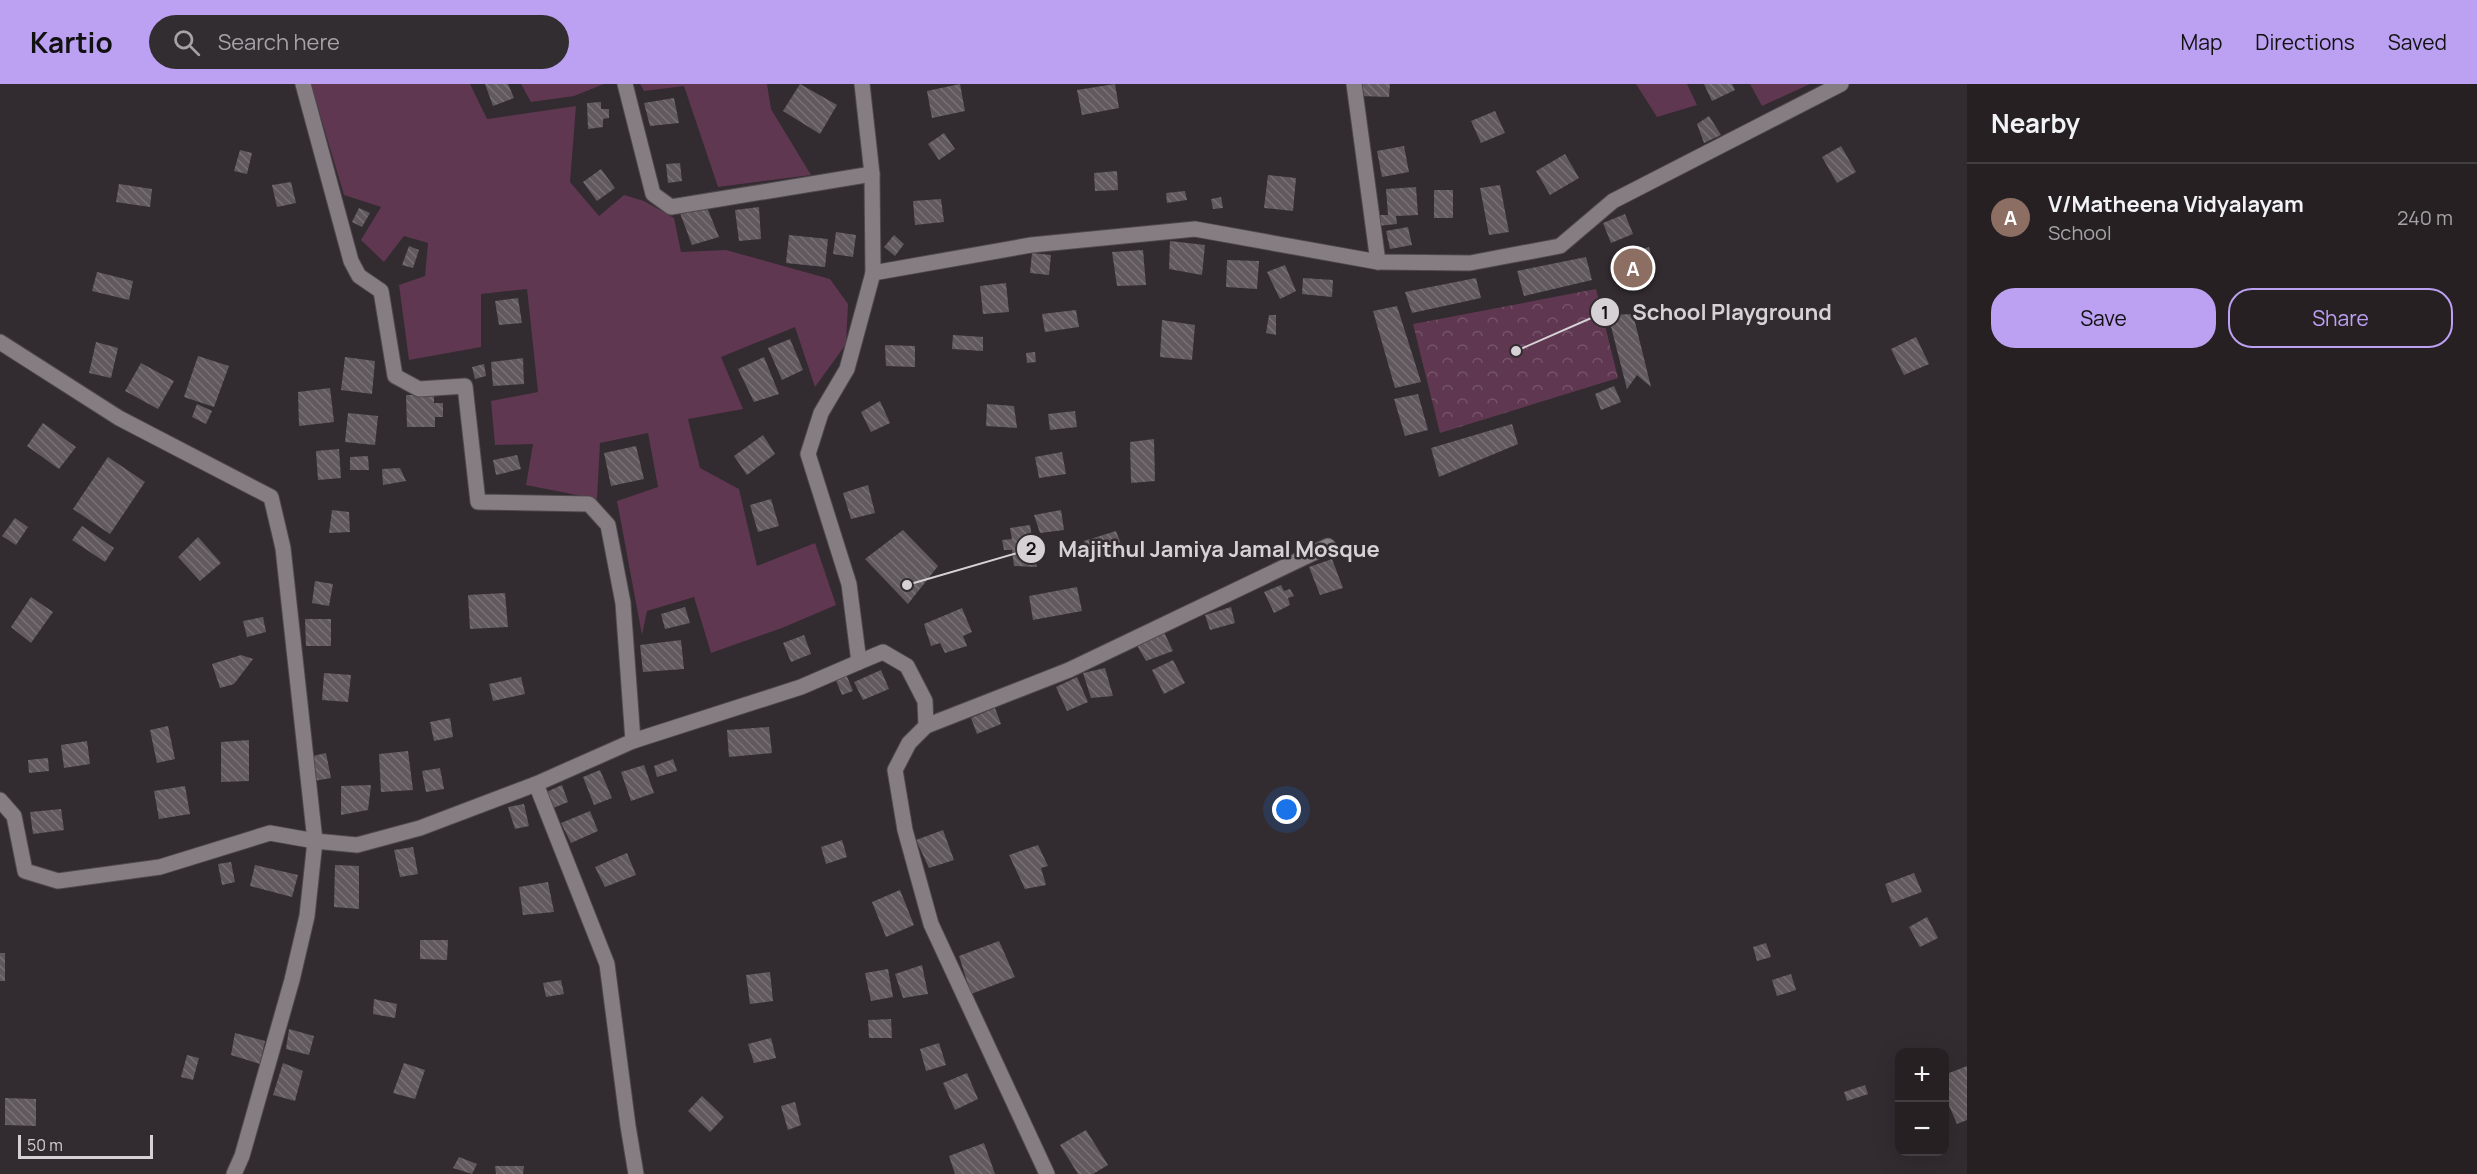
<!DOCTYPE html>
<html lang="en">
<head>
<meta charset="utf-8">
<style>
	body { margin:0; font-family:Manrope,sans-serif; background:#322d30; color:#f1f3f6 }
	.controls { position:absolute; right:18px; bottom:18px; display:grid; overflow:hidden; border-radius:12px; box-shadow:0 6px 24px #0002 }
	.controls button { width:54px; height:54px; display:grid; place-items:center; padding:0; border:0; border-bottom:2px solid #423e41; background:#262023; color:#f1f3f6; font:30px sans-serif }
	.scale { position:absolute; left:18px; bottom:15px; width:135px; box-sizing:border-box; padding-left:6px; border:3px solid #d6d1d4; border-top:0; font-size:16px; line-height:21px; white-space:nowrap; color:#d6d1d4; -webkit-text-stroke:4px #322b2f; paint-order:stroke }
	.you { position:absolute; left:1287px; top:726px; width:21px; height:21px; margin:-15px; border:4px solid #fff; border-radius:50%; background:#1a73e8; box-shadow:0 0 0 9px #1a73e833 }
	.badge { display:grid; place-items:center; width:39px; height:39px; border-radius:50%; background:#bca0f2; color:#fff; font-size:20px; font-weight:700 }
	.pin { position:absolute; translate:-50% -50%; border:3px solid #fff; box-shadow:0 2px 6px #0006 }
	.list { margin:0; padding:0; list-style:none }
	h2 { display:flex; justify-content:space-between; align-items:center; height:78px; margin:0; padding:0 24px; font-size:26px }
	h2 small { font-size:20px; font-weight:400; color:#a4a3a6 }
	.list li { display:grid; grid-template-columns:39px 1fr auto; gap:18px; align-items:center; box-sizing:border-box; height:108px; padding:0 24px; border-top:2px solid #423e41 }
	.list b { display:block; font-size:22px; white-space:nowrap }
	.list p { margin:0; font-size:20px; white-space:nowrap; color:#a4a3a6 }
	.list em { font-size:20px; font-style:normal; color:#a4a3a6 }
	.actions { display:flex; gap:12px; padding:18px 24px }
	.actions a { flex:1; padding:14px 0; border:2px solid #bca0f2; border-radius:24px; text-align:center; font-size:21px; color:#bca0f2 }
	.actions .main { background:#bca0f2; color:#111 }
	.icon { flex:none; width:33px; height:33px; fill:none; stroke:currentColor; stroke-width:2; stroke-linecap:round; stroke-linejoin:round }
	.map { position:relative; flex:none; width:1967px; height:1090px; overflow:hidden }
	header { display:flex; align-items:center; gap:36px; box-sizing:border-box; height:84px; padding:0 30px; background:#bca0f2; color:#111 }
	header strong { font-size:28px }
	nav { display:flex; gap:33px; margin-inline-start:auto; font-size:21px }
	.search { width:420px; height:54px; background:#322d30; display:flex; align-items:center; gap:15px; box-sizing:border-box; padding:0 21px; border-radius:33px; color:#a4a3a6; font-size:22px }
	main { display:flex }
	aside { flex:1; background:#262023 }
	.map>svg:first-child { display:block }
	.grass { fill:#5f3751 }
	.park { fill:url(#park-crowns) }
	.building { fill:url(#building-back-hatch) }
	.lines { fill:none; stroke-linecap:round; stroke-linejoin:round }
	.minor-casing { stroke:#4f494d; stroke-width:17 }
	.minor { stroke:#857d82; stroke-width:15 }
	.leader { fill:none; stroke:#d6d1d4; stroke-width:2 }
	.callout-dot { fill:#d6d1d4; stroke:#322b2f; stroke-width:2 }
	.mark-label { font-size:18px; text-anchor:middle; font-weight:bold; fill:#111 }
	.callout-label { font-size:22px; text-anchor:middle; font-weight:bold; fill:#d6d1d4; stroke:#322b2f; stroke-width:5; stroke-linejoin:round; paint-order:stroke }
</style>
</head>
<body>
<header>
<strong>Kartio</strong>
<div class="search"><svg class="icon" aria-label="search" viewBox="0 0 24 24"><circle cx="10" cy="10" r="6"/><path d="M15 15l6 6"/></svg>Search here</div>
<nav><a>Map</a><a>Directions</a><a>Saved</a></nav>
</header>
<main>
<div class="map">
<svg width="1967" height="1090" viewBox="0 0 1967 1090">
	<defs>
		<pattern id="park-crowns" width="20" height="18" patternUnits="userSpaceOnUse" patternTransform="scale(1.5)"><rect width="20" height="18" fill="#5f3751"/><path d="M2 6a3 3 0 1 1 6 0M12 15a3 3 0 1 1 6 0" fill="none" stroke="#755369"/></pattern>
		<pattern id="building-back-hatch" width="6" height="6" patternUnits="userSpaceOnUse" patternTransform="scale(1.5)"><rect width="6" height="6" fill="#61595e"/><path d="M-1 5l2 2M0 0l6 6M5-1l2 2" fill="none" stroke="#777074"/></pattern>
	</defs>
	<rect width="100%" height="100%" fill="#322b2f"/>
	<g class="grass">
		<polygon points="311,0 470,0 487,35 576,22 570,98 599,132 624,111 644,117 674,134 681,168 726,166 830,195 848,220 846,260 815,303 795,243 721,273 743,325 688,335 700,384 739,405 757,482 815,459 836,521 782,544 711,569 694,513 647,527 642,551 617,417 658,403 648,349 600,359 597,415 526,401 533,360 495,361 491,317 538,308 527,205 481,210 481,263 409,276 399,201 425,192 428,159 404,152 384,178 361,156 381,123 344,111"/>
		<polygon points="521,0 604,0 574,12 531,18"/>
		<polygon points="640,0 767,0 771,25 811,91 718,103 684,2 644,7"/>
		<polygon points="1636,0 1687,0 1697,21 1657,33"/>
		<polygon points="1750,0 1810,0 1762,22"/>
	</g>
	<polygon class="park" points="1596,205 1618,294 1440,349 1413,240"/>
	<g class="building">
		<polygon points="485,0 508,0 514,14 493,22"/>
		<polygon points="800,0 837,21 820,50 783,27"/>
		<polygon points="960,0 965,27 932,34 927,7"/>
		<polygon points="1115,0 1119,24 1082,31 1077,6"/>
		<polygon points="1360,0 1390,0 1389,13 1359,12"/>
		<polygon points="1704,0 1732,0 1735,6 1712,17"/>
		<polygon points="674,14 679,39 650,42 644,19"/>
		<polygon points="601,18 601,25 609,25 609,34 603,35 603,43 588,45 587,19"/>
		<polygon points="1495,27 1505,49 1481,59 1471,37"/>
		<polygon points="1709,32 1721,51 1704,59 1697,40"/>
		<polygon points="944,49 955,65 939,76 928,60"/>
		<polygon points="1404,62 1409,88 1382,93 1377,67"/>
		<polygon points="1841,62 1856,88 1837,99 1822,73"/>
		<polygon points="240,66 252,69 247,90 234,87"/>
		<polygon points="1565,70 1579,94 1550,111 1536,87"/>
		<polygon points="680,79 682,97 668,99 666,80"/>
		<polygon points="601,85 615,104 597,117 583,98"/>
		<polygon points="1117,87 1118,106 1095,107 1094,89"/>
		<polygon points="1268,91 1296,94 1293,127 1264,124"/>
		<polygon points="291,98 296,119 277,123 272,101"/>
		<polygon points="119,100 152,105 150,123 116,118"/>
		<polygon points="1500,101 1509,148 1489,151 1480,104"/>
		<polygon points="1416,103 1418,131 1396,132 1397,140 1377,142 1376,131 1388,131 1386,105"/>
		<rect x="1434" y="106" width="19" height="28"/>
		<polygon points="1185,107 1187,116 1167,119 1166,109"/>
		<polygon points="1221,113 1223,124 1213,125 1211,115"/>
		<polygon points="941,115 944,138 915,141 913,117"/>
		<polygon points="706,121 719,153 692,161 680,129"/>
		<polygon points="759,123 761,155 739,157 735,126"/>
		<polygon points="359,124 370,129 362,143 352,138"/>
		<polygon points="1625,130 1633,150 1611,159 1603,139"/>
		<polygon points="1408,143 1412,161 1390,165 1386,147"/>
		<polygon points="836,148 856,151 853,173 833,170"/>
		<polygon points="789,151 828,155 825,183 786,179"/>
		<polygon points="894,151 904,160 895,172 884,163"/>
		<polygon points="1170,157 1205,161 1202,191 1169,185"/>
		<polygon points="409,162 419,166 413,184 402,181"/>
		<polygon points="1649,163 1653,178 1634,184 1630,169"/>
		<polygon points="1143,166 1146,201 1117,202 1112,168"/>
		<polygon points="1032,169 1051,171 1049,191 1030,189"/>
		<polygon points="1586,173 1592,196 1524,212 1517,187"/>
		<polygon points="1227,176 1259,177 1257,205 1226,203"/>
		<polygon points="1285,181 1296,207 1280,215 1267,188"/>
		<polygon points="97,188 133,197 129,216 92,207"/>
		<polygon points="1303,194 1333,196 1332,213 1302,210"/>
		<polygon points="1476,194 1481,214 1412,229 1405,208"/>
		<polygon points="1006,199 1009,228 983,230 980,202"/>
		<polygon points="518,214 522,239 499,241 495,217"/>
		<polygon points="1397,222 1421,298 1395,304 1373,227"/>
		<polygon points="1076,226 1079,243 1045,248 1042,230"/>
		<polygon points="1633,230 1651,303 1637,291 1627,305 1608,231"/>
		<polygon points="1269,231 1276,231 1276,251 1266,249"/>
		<polygon points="1162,236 1195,241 1192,276 1160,273"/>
		<polygon points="953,251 983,253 983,267 952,265"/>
		<polygon points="1916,253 1929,280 1904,291 1891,265"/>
		<polygon points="790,255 803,286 782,296 768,264"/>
		<polygon points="96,258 118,264 111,294 89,289"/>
		<polygon points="885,261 915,262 915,283 886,282"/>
		<polygon points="1035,268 1036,278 1027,279 1026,269"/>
		<polygon points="198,272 229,282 214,323 184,313"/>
		<polygon points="345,273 375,277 372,310 341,306"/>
		<polygon points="764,273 779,310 754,318 738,285"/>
		<polygon points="523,274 524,300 493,302 491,278"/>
		<polygon points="141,279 174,297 158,325 125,307"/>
		<polygon points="484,280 486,292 475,295 472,283"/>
		<polygon points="1614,302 1621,318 1601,326 1595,310"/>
		<polygon points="330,304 334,338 299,342 298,308"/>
		<polygon points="1418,310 1428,346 1405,352 1394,315"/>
		<polygon points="406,311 434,311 434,319 443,319 443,333 435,333 435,343 407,343"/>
		<polygon points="880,317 890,339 871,348 861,328"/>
		<polygon points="197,320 212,327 206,340 192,333"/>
		<polygon points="987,320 1014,322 1017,344 986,342"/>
		<polygon points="1075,327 1077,343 1050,346 1048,330"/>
		<polygon points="348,329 378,332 375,361 345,358"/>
		<polygon points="43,339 76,363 59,385 27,362"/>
		<polygon points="1512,340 1518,360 1439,393 1431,364"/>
		<polygon points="763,351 775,370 747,391 734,372"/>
		<polygon points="1154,355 1155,397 1131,399 1130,358"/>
		<polygon points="636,362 644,395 611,402 604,369"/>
		<polygon points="339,365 341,394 318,396 316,367"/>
		<polygon points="1062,368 1066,390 1039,394 1035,373"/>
		<polygon points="517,371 521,385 496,391 493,376"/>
		<polygon points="368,372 369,386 350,386 350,373"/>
		<polygon points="108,373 145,398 110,450 73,425"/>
		<polygon points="400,384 406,397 383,401 382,385"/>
		<polygon points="868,401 875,429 851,435 843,409"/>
		<polygon points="771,415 779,442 758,448 750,421"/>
		<polygon points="332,426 349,428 350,448 329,449"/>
		<polygon points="1061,426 1064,446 1040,449 1034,431"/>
		<polygon points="15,434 28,443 16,461 2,452"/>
		<polygon points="1030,441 1037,483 1014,482 1012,466 1004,466 1002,456 1012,455 1010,444"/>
		<polygon points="82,442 114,464 105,478 72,456"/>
		<polygon points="903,446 938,482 908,520 865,475"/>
		<polygon points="1116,447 1124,468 1090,477 1084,457"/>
		<polygon points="198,453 221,479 200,497 178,473"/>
		<polygon points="1332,475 1343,504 1320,511 1309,483"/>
		<polygon points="315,497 333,500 329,522 312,519"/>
		<polygon points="1281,501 1284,507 1290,505 1294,512 1288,514 1290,521 1274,529 1264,508"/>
		<polygon points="1077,503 1082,527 1033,536 1029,512"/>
		<polygon points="505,509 508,543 470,545 468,511"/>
		<polygon points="31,513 53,528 31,559 11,543"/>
		<polygon points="685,523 690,539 665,545 661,530"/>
		<polygon points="1231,523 1235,539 1210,546 1205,531"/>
		<polygon points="962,524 972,548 963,552 967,562 945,569 940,559 931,562 924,540"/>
		<polygon points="263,533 266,548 247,553 243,537"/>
		<polygon points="305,535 331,535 331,562 306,562"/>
		<polygon points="1163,546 1173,567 1146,577 1135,558"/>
		<polygon points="804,551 811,570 791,578 783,559"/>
		<polygon points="681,556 684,585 643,588 640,561"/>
		<polygon points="241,571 253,575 234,600 220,604 212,580"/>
		<polygon points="1173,576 1185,599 1164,610 1152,586"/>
		<polygon points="1105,584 1113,612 1091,614 1083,589"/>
		<polygon points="881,586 889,605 863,616 854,598"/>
		<polygon points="324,589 351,591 348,618 322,616"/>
		<polygon points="846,590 853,607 842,611 835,594"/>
		<polygon points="521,593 525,610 493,617 489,600"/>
		<polygon points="1077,593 1088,618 1067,627 1056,603"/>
		<polygon points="995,624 1001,640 977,650 971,634"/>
		<polygon points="450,634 453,653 434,657 430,638"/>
		<polygon points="168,642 175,675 157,679 150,646"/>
		<polygon points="769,643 772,669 729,673 727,646"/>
		<polygon points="249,656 249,697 221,698 221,658"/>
		<polygon points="87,657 90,680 64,684 61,661"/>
		<polygon points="408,667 413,706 381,708 379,670"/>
		<polygon points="326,669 331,694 314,697 309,673"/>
		<polygon points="48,674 49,687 29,689 28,676"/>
		<polygon points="673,675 677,687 657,693 654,682"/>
		<polygon points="644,681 654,709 631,717 621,688"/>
		<polygon points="440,684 444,705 426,708 422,687"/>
		<polygon points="600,686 612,714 594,721 583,693"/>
		<polygon points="371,701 368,726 341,731 341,702"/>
		<polygon points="562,701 568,718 551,725 544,709"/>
		<polygon points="185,702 190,730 159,735 154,707"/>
		<polygon points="524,720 529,742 515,745 508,723"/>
		<polygon points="61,725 64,746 33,750 30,728"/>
		<polygon points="590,727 598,747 571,759 561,739"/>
		<polygon points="943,746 954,776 929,784 916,756"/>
		<polygon points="842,756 847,773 826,780 821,763"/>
		<polygon points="1038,761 1048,782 1041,784 1046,801 1025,805 1009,771"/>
		<polygon points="413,763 418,790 400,793 394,766"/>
		<polygon points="627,769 636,791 605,803 595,783"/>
		<polygon points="231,778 235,798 222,801 218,780"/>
		<polygon points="255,781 298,791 292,813 250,802"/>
		<polygon points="335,781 359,782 359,825 334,823"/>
		<polygon points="1914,789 1922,808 1892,819 1885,800"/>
		<polygon points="548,798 554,828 523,831 519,803"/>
		<polygon points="900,806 914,841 886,853 872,818"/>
		<polygon points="1927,833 1938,854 1920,863 1909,843"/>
		<polygon points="420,856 448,856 447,876 420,875"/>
		<polygon points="999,857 1015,893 971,910 959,872"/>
		<polygon points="1766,859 1771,873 1757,877 1753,863"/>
		<rect x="0" y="869" width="5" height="28"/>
		<polygon points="922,881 928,910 903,914 895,890"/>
		<polygon points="888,885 893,913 871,917 865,889"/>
		<polygon points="770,888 773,917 750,920 746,891"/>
		<polygon points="1791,890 1796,906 1777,912 1772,896"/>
		<polygon points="561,896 564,910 546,913 543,899"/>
		<polygon points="374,915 397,920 395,934 373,930"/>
		<polygon points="891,935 892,954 869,954 868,936"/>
		<polygon points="289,945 314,952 309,971 286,965"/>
		<polygon points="235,949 265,957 260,980 231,971"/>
		<polygon points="771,954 776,974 754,979 748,960"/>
		<polygon points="939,959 946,981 926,987 920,965"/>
		<polygon points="187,971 199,974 193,996 181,993"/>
		<polygon points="283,979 303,987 295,1017 273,1011"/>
		<polygon points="404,979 425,986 415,1015 393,1009"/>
		<polygon points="1967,982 1967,1036 1957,1040 1944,1010 1944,991"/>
		<polygon points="967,989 978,1015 955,1026 943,999"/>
		<polygon points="1865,1001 1868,1010 1847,1017 1844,1008"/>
		<polygon points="702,1012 724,1033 710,1048 688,1027"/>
		<polygon points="5,1014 36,1015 36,1042 5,1041"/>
		<polygon points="795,1018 801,1041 788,1046 781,1022"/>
		<polygon points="1086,1046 1108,1081 1093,1090 1078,1090 1060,1061"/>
		<polygon points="984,1059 995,1090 955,1090 949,1072"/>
		<polygon points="459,1073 477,1080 472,1090 453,1084"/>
		<polygon points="495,1082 524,1082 523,1090 496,1090"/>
	</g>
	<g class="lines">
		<g class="minor-casing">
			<g id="minor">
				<polyline points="303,0 351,177 359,192 381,207 395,292 419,305 465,302 478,418 589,420 608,441 623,519 633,657"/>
				<polyline points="625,0 653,110 671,123 872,90"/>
				<polyline points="1354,0 1378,178"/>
				<polyline points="873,189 1031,161 1195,145 1378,178 1470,179 1560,162 1613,117 1841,0"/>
				<polyline points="0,258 119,334 271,413 283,464 315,757 307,832 292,896 242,1072 234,1090"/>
				<polyline points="859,578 883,568 907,582 925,617 926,642 909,659 895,686 905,746 931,840 1047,1090"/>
				<polyline points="926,642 1069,586 1328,462"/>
				<polyline points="536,700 607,880 628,1042 636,1090"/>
				<polyline points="0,716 14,732 25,787 58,797 160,783 270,749 315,757 357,761 420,744 536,700 633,657 801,603 859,578 849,500 808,370 821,329 847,285 873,189 872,90 862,0"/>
			</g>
		</g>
		<use href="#minor" class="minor"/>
	</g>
	<path class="leader" d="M1516 267L1605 228M907 501L1031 465"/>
	<g class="callout-dot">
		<circle cx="1516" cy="267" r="6"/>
		<circle cx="907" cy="501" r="6"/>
		<circle cx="1605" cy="228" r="15"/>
		<circle cx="1031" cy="465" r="15"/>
	</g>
	<g class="mark-label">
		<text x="1605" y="235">1</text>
		<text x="1031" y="471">2</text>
	</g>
	<g class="callout-label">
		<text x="1732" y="236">School Playground</text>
		<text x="1219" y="473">Majithul Jamiya Jamal Mosque</text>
	</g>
</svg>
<div class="controls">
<button>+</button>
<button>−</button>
</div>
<div class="scale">50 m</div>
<div class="you"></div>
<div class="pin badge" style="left:1633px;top:184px;background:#8d6e63">A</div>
</div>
<aside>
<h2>Nearby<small></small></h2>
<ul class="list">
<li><span class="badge" style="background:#8d6e63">A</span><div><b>V/Matheena Vidyalayam</b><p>School</p></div><em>240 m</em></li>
</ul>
<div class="actions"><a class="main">Save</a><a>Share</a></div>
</aside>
</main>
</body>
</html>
